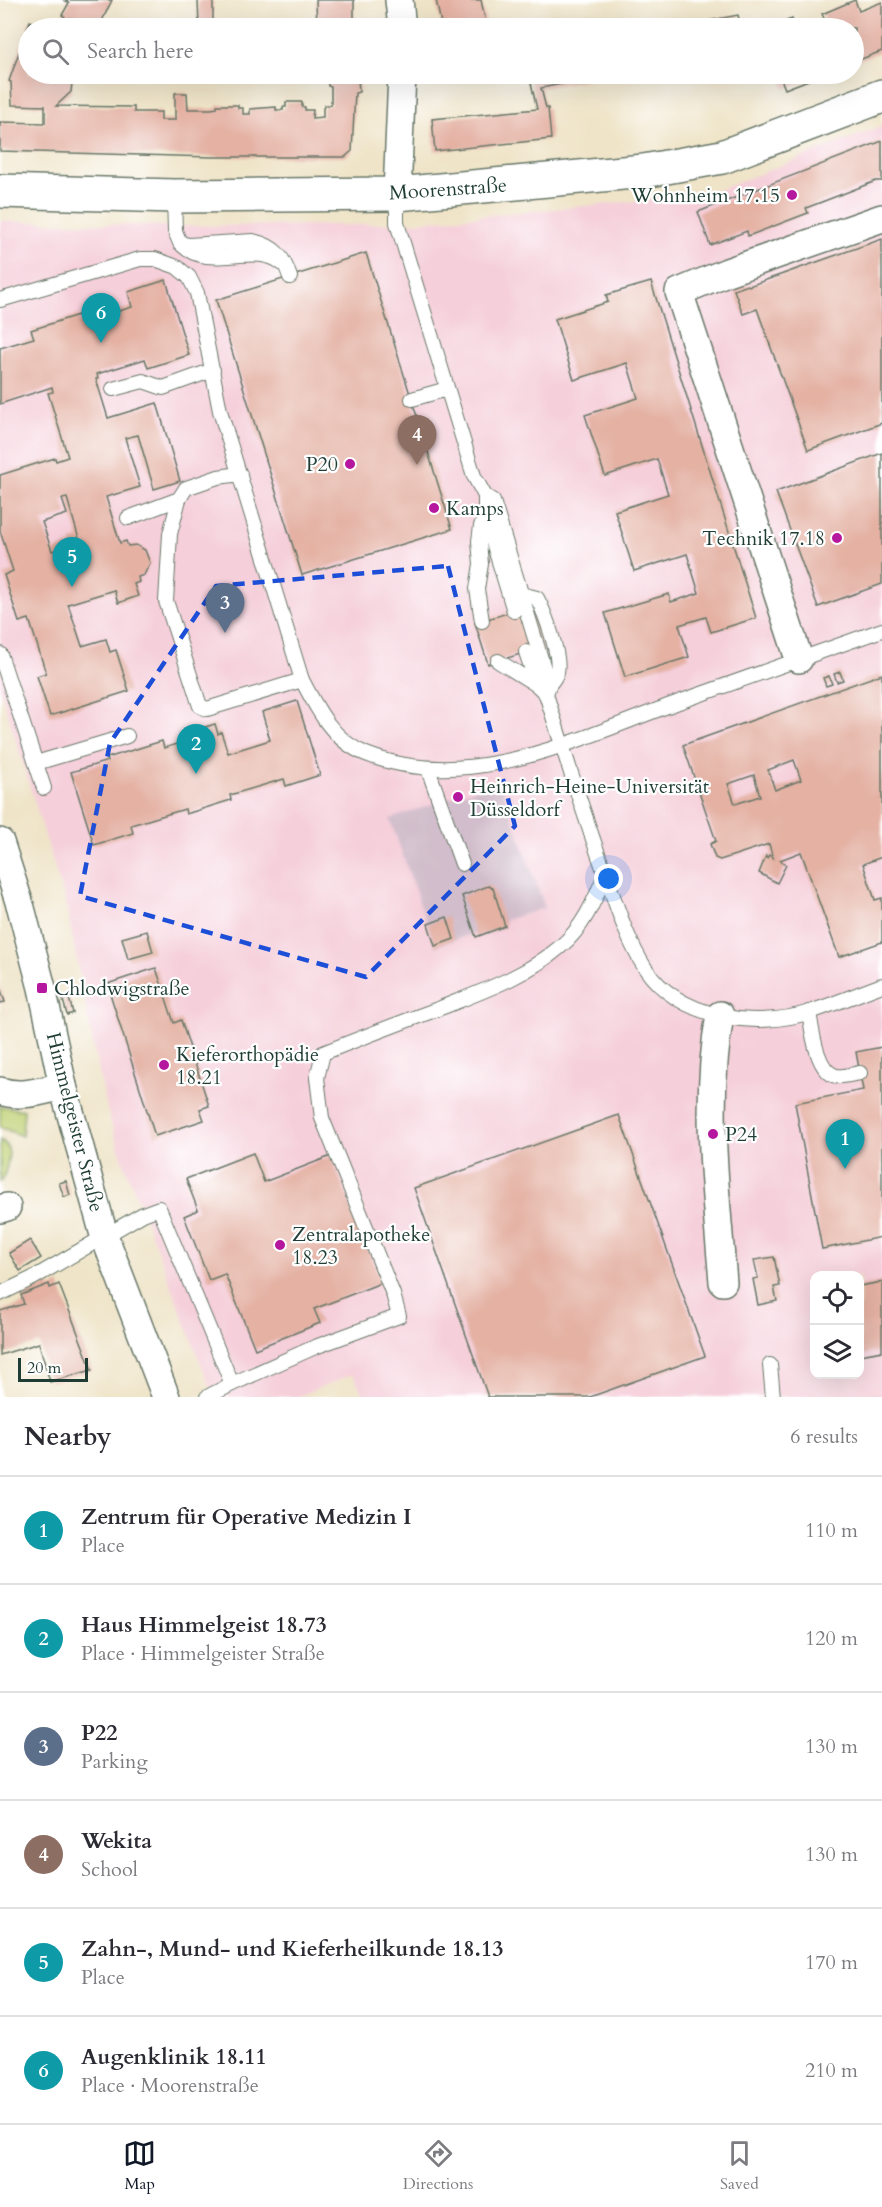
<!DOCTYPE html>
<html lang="en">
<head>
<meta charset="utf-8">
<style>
	body { margin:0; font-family:Cardo,serif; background:#f7f7f7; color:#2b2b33 }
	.controls { position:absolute; right:18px; bottom:18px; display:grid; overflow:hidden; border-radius:12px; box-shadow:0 6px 24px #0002 }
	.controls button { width:54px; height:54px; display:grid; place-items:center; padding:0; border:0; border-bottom:2px solid #e1e1e2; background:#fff; color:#2b2b33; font:30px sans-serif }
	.scale { position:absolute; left:18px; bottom:15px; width:70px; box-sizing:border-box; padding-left:6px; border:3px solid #1f3d34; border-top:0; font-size:16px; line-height:21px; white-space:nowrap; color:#1f3d34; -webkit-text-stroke:4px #fff; paint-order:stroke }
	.you { position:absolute; left:609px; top:879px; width:21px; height:21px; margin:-15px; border:4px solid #fff; border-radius:50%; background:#1a73e8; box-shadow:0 0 0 9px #1a73e833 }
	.badge { display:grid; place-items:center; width:39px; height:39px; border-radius:50%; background:#111827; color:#fff; font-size:20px; font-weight:700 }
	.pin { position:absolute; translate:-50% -50px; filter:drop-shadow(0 2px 3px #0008) }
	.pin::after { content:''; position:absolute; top:32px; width:21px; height:18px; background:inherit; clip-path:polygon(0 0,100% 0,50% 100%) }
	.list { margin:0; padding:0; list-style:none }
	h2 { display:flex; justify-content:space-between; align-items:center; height:78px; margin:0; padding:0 24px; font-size:26px }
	h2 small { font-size:20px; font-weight:400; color:#7c7c81 }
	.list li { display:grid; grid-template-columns:39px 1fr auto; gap:18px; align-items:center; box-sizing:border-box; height:108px; padding:0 24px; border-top:2px solid #e1e1e2 }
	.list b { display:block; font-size:22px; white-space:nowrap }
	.list p { margin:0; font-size:20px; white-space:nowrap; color:#7c7c81 }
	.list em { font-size:20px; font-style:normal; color:#7c7c81 }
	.icon { flex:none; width:33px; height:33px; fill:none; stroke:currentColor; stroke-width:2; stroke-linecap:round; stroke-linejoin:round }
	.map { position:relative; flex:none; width:882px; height:1397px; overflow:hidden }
	.search { position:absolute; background:#fff; box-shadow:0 6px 24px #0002; left:18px; right:18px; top:18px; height:66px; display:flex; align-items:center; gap:15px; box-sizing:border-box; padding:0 21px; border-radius:33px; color:#7c7c81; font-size:22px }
	.sheet { height:726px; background:#fff }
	nav { display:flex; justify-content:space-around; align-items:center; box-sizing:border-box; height:84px; border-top:2px solid #e1e1e2; background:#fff; font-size:16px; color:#7c7c81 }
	nav a { display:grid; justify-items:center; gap:3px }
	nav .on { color:#111827 }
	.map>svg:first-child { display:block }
	.built { fill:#f5cfda; fill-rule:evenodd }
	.industrial { fill:#d1bdcb }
	.green { fill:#bed073; stroke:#6e8654; stroke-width:1.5 }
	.building { fill:#e4b1a3; fill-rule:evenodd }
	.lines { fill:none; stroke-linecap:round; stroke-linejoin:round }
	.service-casing { stroke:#687768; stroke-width:16 }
	.minor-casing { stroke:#687768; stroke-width:30 }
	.tertiary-casing { stroke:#687768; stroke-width:36 }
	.service { stroke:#fff; stroke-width:14 }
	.minor { stroke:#fff; stroke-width:27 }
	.tertiary { stroke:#fff; stroke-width:33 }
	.marked { fill:none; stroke:#1d4ed8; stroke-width:4.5; stroke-dasharray:12 8; stroke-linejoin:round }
	.poi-dot { fill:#b5179e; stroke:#fff; stroke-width:2 }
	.labels { text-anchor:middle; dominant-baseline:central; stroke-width:4.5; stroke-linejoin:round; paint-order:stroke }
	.street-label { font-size:20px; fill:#1f3d34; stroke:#fff }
	.poi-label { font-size:20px; fill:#1f3d34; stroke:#fff; text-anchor:start }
</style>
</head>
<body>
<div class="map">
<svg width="882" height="1397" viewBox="0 0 882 1397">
	<rect width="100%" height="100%" fill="#fff"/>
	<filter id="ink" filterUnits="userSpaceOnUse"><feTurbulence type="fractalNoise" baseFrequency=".0167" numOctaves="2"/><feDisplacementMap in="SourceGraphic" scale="12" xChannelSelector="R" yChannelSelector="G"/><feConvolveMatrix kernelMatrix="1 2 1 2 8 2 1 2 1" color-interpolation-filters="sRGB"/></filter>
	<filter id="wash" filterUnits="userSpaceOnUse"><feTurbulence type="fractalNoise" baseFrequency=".008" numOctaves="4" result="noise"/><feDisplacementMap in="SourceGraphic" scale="24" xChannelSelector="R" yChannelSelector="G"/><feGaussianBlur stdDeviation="1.35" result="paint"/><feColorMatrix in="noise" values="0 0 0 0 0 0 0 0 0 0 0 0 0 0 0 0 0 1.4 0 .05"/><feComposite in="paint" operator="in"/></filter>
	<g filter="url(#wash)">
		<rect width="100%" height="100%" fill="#efe4c8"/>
		<path class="built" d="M882 126V1397H364L353 1374 297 1397H214L124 1164 108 1113 93 1045 66 904 0 689V221L168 226 348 225 417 222 669 198 719 190ZM814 1276H860V1374H814Z"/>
		<polygon class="industrial" points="499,781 545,908 505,920 505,926 503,928 479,937 476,937 473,933 435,947 390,819"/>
		<g class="green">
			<polygon points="0,1106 24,1110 22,1136 0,1127"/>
			<path d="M0 1140C16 1148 6 1166 3 1180L0 1182Z"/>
		</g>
		<g id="blocks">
			<g class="building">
				<polygon points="64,0 112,0 99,27 69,18 80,22 79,28 61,28 65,17 62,15 69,3"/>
				<polygon points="198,0 213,0 213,28 199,28"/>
				<polygon points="316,0 354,0 354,28 317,28"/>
				<polygon points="436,0 481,0 487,28 442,28"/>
				<polygon points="855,0 859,11 882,2 882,51 854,62 854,28 818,28 827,25 822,14"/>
				<polygon points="738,15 741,28 675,28 675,27"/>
				<polygon points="792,19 796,28 767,28"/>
				<polygon points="30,21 51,28 28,28 28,74 73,74 71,92 56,106 134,107 134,112 161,112 161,120 175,120 175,93 187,93 188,109 211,109 217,108 217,105 238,105 238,108 243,108 243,114 250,114 250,109 276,107 276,110 283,110 283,107 286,107 286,102 302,102 302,107 305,107 305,110 313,110 312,118 323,117 323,108 325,105 331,105 331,87 328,86 328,78 317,79 317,74 355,74 355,78 358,78 359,92 355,93 352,151 345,157 211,157 0,151 0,122 45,123 45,106 12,105 11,82 9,81"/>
				<polygon points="529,74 607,75 541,88 546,108 548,108 551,139 435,151 432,119 537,109"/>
				<polygon points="779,74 824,74 785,89"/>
				<polygon points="882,141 882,181 876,181 806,208 808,213 748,236 747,231 710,245 698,212"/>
				<polygon points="882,239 882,423 808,450 757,309 743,314 734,290 748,285 749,286"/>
				<polygon points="366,253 452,529 302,575 216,300"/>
				<path d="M166 280 189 355 148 368 145 359 97 374 98 378 96 379 108 418 157 403 180 481 154 489 138 435 125 438 140 487 106 497 120 543 126 541 128 546 136 545 145 550 150 563 144 575 138 577 139 582 134 584 138 596 118 603 114 590 68 604 82 646 106 639 110 652 116 650 129 691 50 716 37 676 46 673 29 619 19 622 4 575 13 571 0 531V475L55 458 56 461 68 457 48 393 53 392 52 387 0 404V348L34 338 31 330 78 315 80 323 132 307 128 292ZM67 498 79 539 71 541 72 545 52 551 42 522 67 514 62 499Z"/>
				<polygon points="651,282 756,618 711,632 706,617 679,625 689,657 625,677 605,613 669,594 671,602 699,593 687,554 634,571 615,511 668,494 657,459 605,476 585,415 638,398 627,363 574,380 555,319 608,302 606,295"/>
				<polygon points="882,453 882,584 818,607 776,492"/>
				<polygon points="530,606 543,647 488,664 475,623"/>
				<polygon points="840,672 843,680 837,682 834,674"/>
				<path d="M882 674V857L863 864 875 900 882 898V942L839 957 801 852 780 860 786 865 777 883 759 873 766 856 767 858 769 855 773 858 769 844 720 860 715 858 710 844 716 841 683 745ZM794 760 801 780 775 790 768 770ZM754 775 760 796 735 804 728 784Z"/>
				<polygon points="829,676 832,684 826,686 823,678"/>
				<polygon points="297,701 320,775 286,786 284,779 230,795 231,800 186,814 185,809 131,825 133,833 94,845 71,772 108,761 107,758 162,741 164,748 204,736 202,728 215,724 218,734 221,732 228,753 270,740 262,712"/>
				<polygon points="488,886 493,888 505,926 476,937 462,896"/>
				<polygon points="447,917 454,939 435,946 428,924"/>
				<polygon points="147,931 153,952 128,959 122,938"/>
				<polygon points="156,968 174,1023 181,1020 209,1106 200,1109 204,1120 155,1136 107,984"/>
				<polygon points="0,987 5,1002 0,1003"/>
				<polygon points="69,998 73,1013 67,1015 63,1000"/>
				<polygon points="882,1047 882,1237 822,1249 795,1103 863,1090 856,1052"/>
				<polygon points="619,1115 705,1356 590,1397 488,1397 414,1188"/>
				<polygon points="253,1153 264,1182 331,1156 381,1283 314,1309 320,1323 255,1349 225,1274 209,1280 184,1216 198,1210 186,1179"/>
				<polygon points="66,1181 70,1195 64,1197 59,1183"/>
				<polygon points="30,1240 41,1258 20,1271 9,1253"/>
				<polygon points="774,1257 780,1286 774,1287 777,1301 758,1305 753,1279 758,1278 754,1260"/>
				<polygon points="882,1282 882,1351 860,1355 860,1286"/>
				<polygon points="49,1284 50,1288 59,1284 92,1370 50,1382 39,1343 0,1355 0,1311 24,1304 21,1295"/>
			</g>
		</g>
	</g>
	<g filter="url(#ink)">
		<use href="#blocks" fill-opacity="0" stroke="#687768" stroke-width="1.5"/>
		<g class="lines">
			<g class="service-casing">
				<g id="service">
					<polyline points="397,194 397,223 474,476 485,496 493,501 549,685 546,694"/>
					<path d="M174 196 175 231 180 243 189 245 253 241C275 246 283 256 290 277"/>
					<path d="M182 245C210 272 256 240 283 264"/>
					<path d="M0 300 140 259H155L177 267 189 277 197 293 220 411 302 680C317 709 333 741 366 754 469 795 579 738 676 703 745 679 813 654 882 630"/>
					<polyline points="113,389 143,381 163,388 213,370"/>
					<polyline points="412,399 447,389"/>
					<polyline points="485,496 485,516 514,611"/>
					<polyline points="179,499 170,534 166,601 200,706 207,709 302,680"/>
					<polyline points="128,518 179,499 186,488 218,477 240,474"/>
					<path d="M521 594 537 598C545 613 561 656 557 672 556 677 552 681 549 685"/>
					<polyline points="482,621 477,589 481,564 479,541 481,526 485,516"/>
					<path d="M526 652 537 685 546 694C565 755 584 816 606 876 617 907 627 940 645 968 678 1018 755 1030 810 1012 834 1004 858 994 882 985"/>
					<polyline points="0,654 44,788"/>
					<polyline points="498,661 537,685"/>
					<polyline points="36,763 127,736"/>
					<polyline points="428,769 462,864"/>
					<path d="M809 1012C812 1029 816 1071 836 1076 844 1077 853 1074 860 1073"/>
					<path d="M0 1294 33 1278 143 1214 159 1208 232 1384 315 1347 399 1316 393 1294 322 1118 317 1078 323 1053C361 1038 399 1023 438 1009 480 992 525 977 560 947 583 928 594 902 605 875"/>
					<polyline points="770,1365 773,1397"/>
					<polyline points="207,1397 232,1384"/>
				</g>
			</g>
			<g class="minor-casing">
				<g id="minor">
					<polyline points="399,0 402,28"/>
					<polyline points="397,194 402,74"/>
					<polyline points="799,659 679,292 727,272 882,218"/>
					<polyline points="0,842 21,908 42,988 63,1086 104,1235 166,1397"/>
					<path d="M720 1015C704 1103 716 1194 723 1282"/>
					<path d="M0 1091C21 1098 41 1091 63 1086"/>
					<polyline points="0,1209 7,1207"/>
				</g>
			</g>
			<g class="tertiary-casing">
				<polyline id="tertiary" points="0,191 174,196 397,194 644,171 722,157 882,96"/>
			</g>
			<use href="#service" class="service"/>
			<use href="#minor" class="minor"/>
			<use href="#tertiary" class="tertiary"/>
		</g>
	</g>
	<path class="marked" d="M448 566 515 826 366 977 80 896 110 743 216 586Z"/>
	<g class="poi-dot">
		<circle cx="792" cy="195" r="6"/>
		<circle cx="350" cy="464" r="6"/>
		<circle cx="434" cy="508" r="6"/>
		<circle cx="837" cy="538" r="6"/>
		<circle cx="458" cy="797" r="6"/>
		<rect x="36" y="982" width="12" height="12" rx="3"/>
		<circle cx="164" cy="1065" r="6"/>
		<circle cx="713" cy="1134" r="6"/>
		<circle cx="280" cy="1245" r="6"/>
	</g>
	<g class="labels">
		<g class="street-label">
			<text transform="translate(448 189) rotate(-4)">Moorenstraße</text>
			<text transform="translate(75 1122) rotate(76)">Himmelgeister Straße</text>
		</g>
		<g class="poi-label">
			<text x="780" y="195" text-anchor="end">Wohnheim 17.15</text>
			<text x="338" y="464" text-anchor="end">P20</text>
			<text x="446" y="508">Kamps</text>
			<text x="825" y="538" text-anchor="end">Technik 17.18</text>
			<text x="470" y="786">Heinrich-Heine-Universität<tspan x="470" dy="23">Düsseldorf</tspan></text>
			<text x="54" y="988">Chlodwigstraße</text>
			<text x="176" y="1054">Kieferorthopädie<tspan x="176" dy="23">18.21</tspan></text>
			<text x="725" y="1134">P24</text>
			<text x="292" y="1234">Zentralapotheke<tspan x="292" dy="23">18.23</tspan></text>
		</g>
	</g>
</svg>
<div class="controls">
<button><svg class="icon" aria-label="locate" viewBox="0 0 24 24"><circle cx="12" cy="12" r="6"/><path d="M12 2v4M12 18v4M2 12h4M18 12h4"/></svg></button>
<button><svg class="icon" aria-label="layers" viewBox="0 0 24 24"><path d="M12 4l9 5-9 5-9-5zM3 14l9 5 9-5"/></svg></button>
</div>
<div class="scale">20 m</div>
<div class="you"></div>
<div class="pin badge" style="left:845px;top:1169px;background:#0f9aa8">1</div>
<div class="pin badge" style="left:196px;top:774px;background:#0f9aa8">2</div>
<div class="pin badge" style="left:225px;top:633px;background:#5c6f8a">3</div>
<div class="pin badge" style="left:417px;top:465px;background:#8d6e63">4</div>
<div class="pin badge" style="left:72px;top:587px;background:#0f9aa8">5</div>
<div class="pin badge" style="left:101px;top:343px;background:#0f9aa8">6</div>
<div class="search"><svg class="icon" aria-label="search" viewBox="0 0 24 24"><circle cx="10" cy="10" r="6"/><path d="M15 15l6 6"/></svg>Search here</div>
</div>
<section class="sheet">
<h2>Nearby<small>6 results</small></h2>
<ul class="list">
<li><span class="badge" style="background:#0f9aa8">1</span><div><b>Zentrum für Operative Medizin I</b><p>Place</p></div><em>110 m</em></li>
<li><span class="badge" style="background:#0f9aa8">2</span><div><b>Haus Himmelgeist 18.73</b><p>Place · Himmelgeister Straße</p></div><em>120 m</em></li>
<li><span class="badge" style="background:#5c6f8a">3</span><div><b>P22</b><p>Parking</p></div><em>130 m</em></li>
<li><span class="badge" style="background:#8d6e63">4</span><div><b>Wekita</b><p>School</p></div><em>130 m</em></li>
<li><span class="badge" style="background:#0f9aa8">5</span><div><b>Zahn-, Mund- und Kieferheilkunde 18.13</b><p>Place</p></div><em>170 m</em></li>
<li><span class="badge" style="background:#0f9aa8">6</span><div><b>Augenklinik 18.11</b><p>Place · Moorenstraße</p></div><em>210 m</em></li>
</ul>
</section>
<nav>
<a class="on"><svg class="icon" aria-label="map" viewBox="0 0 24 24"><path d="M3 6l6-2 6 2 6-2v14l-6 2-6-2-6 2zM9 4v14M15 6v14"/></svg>Map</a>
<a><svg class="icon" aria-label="directions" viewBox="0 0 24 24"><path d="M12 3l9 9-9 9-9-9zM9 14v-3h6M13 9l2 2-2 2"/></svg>Directions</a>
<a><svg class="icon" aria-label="saved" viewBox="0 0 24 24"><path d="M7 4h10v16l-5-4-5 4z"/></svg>Saved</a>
</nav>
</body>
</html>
